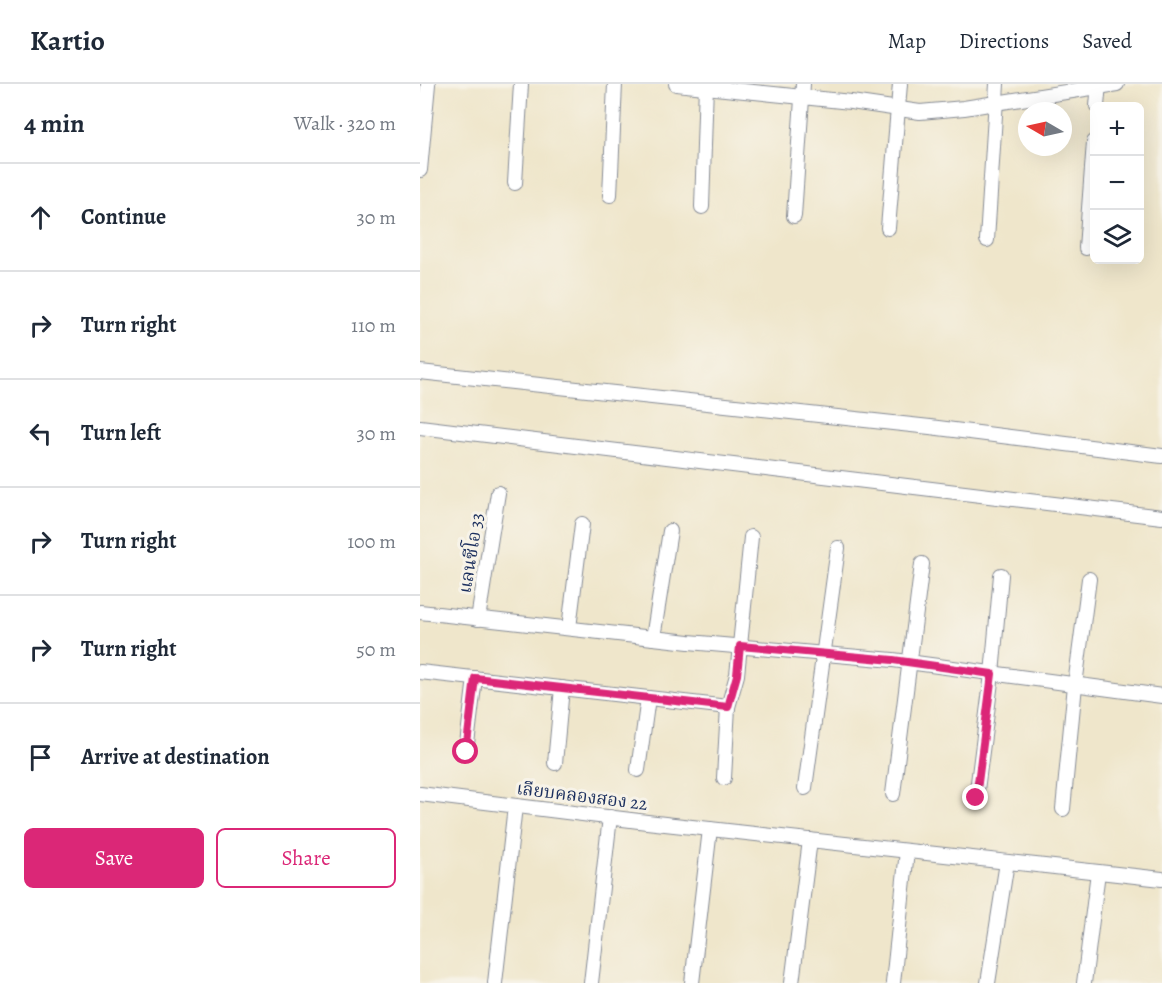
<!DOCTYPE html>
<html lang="en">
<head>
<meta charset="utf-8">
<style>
	body { margin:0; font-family:Alegreya,"Noto Serif Thai",serif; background:#f6f6f7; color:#1f2937 }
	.controls { position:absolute; right:18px; top:18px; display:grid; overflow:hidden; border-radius:9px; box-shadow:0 6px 24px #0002 }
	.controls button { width:54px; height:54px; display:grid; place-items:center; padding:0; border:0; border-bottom:2px solid #e0e1e3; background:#fff; color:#1f2937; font:30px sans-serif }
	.compass { position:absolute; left:598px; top:18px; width:54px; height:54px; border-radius:50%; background:#fff; box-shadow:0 6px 24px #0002; rotate:279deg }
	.stop { position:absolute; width:18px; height:18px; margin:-14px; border:4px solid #db2777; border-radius:50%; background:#fff }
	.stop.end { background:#db2777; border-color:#fff; box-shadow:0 2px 6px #0008 }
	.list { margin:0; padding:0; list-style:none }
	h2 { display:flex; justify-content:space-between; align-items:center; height:78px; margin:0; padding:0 24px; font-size:26px }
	h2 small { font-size:20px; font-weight:400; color:#747a83 }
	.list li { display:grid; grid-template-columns:39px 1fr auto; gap:18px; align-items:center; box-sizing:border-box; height:108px; padding:0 24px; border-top:2px solid #e0e1e3 }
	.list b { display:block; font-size:22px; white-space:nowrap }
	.list em { font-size:20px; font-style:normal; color:#747a83 }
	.actions { display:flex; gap:12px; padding:18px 24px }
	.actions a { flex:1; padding:14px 0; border:2px solid #db2777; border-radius:9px; text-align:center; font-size:21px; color:#db2777 }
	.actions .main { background:#db2777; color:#fff }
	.icon { flex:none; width:33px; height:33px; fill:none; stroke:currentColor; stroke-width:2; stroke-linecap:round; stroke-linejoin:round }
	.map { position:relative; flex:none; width:742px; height:899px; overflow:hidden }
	header { display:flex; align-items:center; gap:36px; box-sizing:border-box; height:84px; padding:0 30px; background:#fff; border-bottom:2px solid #e0e1e3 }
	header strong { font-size:28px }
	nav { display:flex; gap:33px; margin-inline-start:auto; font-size:21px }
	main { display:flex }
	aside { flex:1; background:#fff }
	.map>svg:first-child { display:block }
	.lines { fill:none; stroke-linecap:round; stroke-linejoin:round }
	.street-casing { stroke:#858a94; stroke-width:16 }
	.street { stroke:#fff; stroke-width:14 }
	.route { stroke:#db2777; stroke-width:8 }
	.labels { text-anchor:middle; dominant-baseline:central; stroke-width:6; stroke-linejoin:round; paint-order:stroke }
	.street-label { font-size:18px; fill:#1b2f5e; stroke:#f7f3e8 }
</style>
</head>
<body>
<header>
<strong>Kartio</strong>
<nav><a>Map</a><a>Directions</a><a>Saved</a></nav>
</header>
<main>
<aside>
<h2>4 min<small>Walk · 320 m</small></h2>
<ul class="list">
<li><svg class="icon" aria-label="ahead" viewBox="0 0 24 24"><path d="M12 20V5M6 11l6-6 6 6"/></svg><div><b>Continue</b></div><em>30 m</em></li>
<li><svg class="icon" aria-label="right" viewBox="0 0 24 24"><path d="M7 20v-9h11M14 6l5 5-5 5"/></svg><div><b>Turn right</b></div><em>110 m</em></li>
<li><svg class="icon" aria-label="left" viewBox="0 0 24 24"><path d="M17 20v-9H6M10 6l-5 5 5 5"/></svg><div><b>Turn left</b></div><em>30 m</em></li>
<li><svg class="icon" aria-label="right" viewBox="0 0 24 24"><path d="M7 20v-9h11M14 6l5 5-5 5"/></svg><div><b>Turn right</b></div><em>100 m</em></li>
<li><svg class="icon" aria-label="right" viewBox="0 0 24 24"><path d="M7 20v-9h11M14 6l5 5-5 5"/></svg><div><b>Turn right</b></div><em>50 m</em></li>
<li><svg class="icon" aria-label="arrive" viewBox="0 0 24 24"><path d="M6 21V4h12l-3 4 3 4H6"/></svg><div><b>Arrive at destination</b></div></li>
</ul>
<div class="actions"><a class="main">Save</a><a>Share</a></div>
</aside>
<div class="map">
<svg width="742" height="899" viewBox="0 0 742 899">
	<rect width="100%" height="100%" fill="#f7f3e8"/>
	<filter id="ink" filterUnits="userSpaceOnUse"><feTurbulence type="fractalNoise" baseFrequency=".0167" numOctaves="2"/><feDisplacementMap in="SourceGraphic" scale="12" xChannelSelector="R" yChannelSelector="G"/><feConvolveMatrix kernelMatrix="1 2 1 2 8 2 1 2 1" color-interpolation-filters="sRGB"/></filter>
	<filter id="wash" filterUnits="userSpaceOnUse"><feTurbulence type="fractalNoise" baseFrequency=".008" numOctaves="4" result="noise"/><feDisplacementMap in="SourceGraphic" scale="24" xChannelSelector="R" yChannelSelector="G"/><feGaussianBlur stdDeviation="1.35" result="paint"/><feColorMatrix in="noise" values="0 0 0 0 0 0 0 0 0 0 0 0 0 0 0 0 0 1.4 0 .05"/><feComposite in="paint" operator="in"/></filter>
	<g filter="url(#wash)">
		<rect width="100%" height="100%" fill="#efe6cb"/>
	</g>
	<g filter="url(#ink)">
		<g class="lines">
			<g class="street-casing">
				<g id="street">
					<polyline points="256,0 431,18 500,28 544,24 697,0"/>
					<polyline points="677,22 679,0"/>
					<polyline points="0,86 8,0"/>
					<polyline points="95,99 101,0"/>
					<polyline points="190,111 195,0"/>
					<polyline points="282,123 286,0"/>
					<polyline points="374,132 383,0"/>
					<polyline points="468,144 480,0"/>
					<polyline points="567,156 577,0"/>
					<polyline points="666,164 674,58"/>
					<polyline points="0,288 510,343 742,372"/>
					<polyline points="0,343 742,433"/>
					<polyline points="0,528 269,558 473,576 742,612"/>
					<polyline points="58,535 78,409"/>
					<polyline points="149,544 162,440"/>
					<polyline points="233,554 250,447"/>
					<polyline points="0,588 308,623"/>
					<polyline points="46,668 55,594"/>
					<polyline points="135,679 142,604"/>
					<polyline points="218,686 228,614"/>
					<polyline points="304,694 308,623 317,591 331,453"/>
					<polyline points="385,704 418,464"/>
					<polyline points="0,710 227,738 742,795"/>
					<polyline points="473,710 502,480"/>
					<polyline points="556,714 572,590 581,491"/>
					<polyline points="643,725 655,601 669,495"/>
					<polyline points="75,899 95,722"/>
					<polyline points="171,899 190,733"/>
					<polyline points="272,899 290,745"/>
					<polyline points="372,899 390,756"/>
					<polyline points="473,899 487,767"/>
					<polyline points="568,899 587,778"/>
					<polyline points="664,899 678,788"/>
				</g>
			</g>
			<use href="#street" class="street"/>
		</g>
	</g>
	<g class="lines" filter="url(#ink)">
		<polyline class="route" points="46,668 55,594 308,623 317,591 320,562 473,576 572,590 556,714"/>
	</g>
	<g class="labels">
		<g class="street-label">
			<text transform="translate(51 469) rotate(-81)">แลนซีโอ 33</text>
			<text transform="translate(162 712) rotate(7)">เลียบคลองสอง 22</text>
		</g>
	</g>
</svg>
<div class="controls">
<button>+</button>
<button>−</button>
<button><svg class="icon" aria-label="layers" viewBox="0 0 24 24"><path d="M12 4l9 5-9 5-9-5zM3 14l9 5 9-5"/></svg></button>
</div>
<svg class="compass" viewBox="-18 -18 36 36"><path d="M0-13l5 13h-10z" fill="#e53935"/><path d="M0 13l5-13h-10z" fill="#747a83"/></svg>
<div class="stop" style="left:46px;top:668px"></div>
<div class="stop end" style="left:556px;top:714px"></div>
</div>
</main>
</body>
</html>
